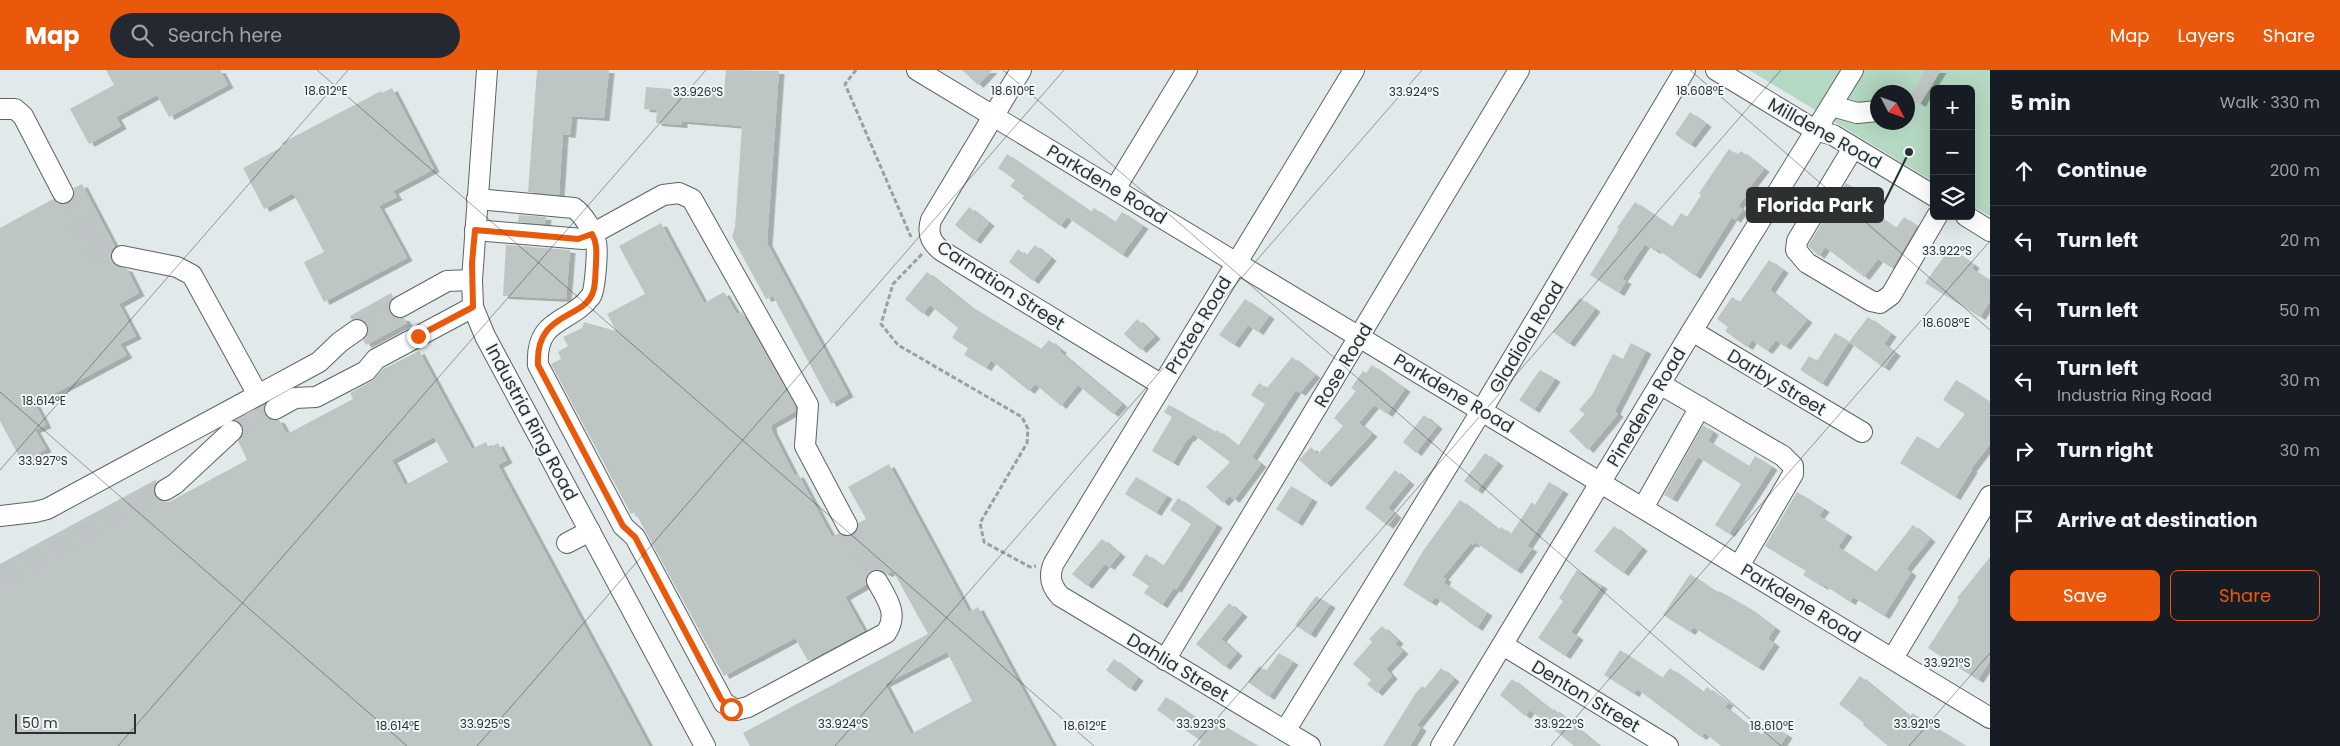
<!DOCTYPE html>
<html lang="en">
<head>
<meta charset="utf-8">
<style>
	body { margin:0; font-family:Poppins,sans-serif; background:#242831; color:#f1f3f6 }
	.controls { position:absolute; right:15px; top:15px; display:grid; overflow:hidden; border-radius:8px; box-shadow:0 5px 20px #0002 }
	.controls button { width:45px; height:45px; display:grid; place-items:center; padding:0; border:0; border-bottom:1px solid #363941; background:#171b24; color:#f1f3f6; font:25px sans-serif }
	.compass { position:absolute; left:1870px; top:15px; width:45px; height:45px; border-radius:50%; background:#171b24; box-shadow:0 5px 20px #0002; rotate:131deg }
	.scale { position:absolute; left:15px; bottom:12px; width:121px; box-sizing:border-box; padding-left:5px; border:2px solid #2d3030; border-top:0; font-size:14px; line-height:18px; white-space:nowrap; color:#2d3030; -webkit-text-stroke:4px #eff7f8; paint-order:stroke }
	.stop { position:absolute; width:15px; height:15px; margin:-11px; border:4px solid #ea580c; border-radius:50%; background:#fff }
	.stop.end { background:#ea580c; border-color:#fff; box-shadow:0 1px 5px #0008 }
	.list { margin:0; padding:0; list-style:none }
	h2 { display:flex; justify-content:space-between; align-items:center; height:65px; margin:0; padding:0 20px; font-size:21px }
	h2 small { font-size:16px; font-weight:400; color:#9ea1a6 }
	.list li { display:grid; grid-template-columns:32px 1fr auto; gap:15px; align-items:center; box-sizing:border-box; height:70px; padding:0 20px; border-top:1px solid #363941 }
	.list b { display:block; font-size:19px; white-space:nowrap }
	.list p { margin:0; font-size:16px; white-space:nowrap; color:#9ea1a6 }
	.list em { font-size:16px; font-style:normal; color:#9ea1a6 }
	.actions { display:flex; gap:10px; padding:15px 20px }
	.actions a { flex:1; padding:11px 0; border:1px solid #ea580c; border-radius:8px; text-align:center; font-size:18px; color:#ea580c }
	.actions .main { background:#ea580c; color:#fff }
	.icon { flex:none; width:28px; height:28px; fill:none; stroke:currentColor; stroke-width:2; stroke-linecap:round; stroke-linejoin:round }
	.map { position:relative; flex:none; width:1990px; height:676px; overflow:hidden }
	header { display:flex; align-items:center; gap:30px; box-sizing:border-box; height:70px; padding:0 25px; background:#ea580c; color:#fff }
	header strong { font-size:24px }
	nav { display:flex; gap:28px; margin-inline-start:auto; font-size:18px }
	.search { width:350px; height:45px; background:#242831; display:flex; align-items:center; gap:12px; box-sizing:border-box; padding:0 18px; border-radius:28px; color:#9ea1a6; font-size:19px }
	main { display:flex }
	aside { flex:1; background:#171b24 }
	.map>svg:first-child { display:block }
	.green { fill:#b4d8c1; fill-rule:evenodd }
	.building { fill:#bec6c4; fill-rule:evenodd; filter:url(#shadow) }
	.lines { fill:none; stroke-linecap:round; stroke-linejoin:round }
	.minor-tunnel { stroke:#bec4c6; stroke-width:20; stroke-dasharray:20 10; stroke-linecap:butt }
	.minor-casing { stroke:#5c6364; stroke-width:22 }
	.path { stroke:#9a9fa1; stroke-width:3; stroke-dasharray:5 2.5; stroke-linecap:butt }
	.minor { stroke:#fff; stroke-width:20 }
	.route { stroke:#ea580c; stroke-width:6 }
	.ticks { fill:none; stroke:#2d3030; stroke-width:1; stroke-opacity:0.45 }
	.labels { text-anchor:middle; dominant-baseline:central; stroke-width:4; stroke-linejoin:round; paint-order:stroke }
	.street-label { font-size:18px; fill:#2d3030; stroke:#eff7f8 }
	.ticks-label { font-size:12px; text-anchor:middle; fill:#2d3030; stroke:#eff7f8; stroke-width:4; stroke-linejoin:round; paint-order:stroke }
	.leader { fill:none; stroke:#2d3030; stroke-width:2 }
	.callout-dot { fill:#2d3030; stroke:#eff7f8; stroke-width:2 }
	.callout { fill:#2d3030; stroke:#2d3030; stroke-width:2 }
	.callout-label { font-size:19px; text-anchor:middle; font-weight:bold; fill:#fff }
</style>
</head>
<body>
<header>
<strong>Map</strong>
<div class="search"><svg class="icon" aria-label="search" viewBox="0 0 24 24"><circle cx="10" cy="10" r="6"/><path d="M15 15l6 6"/></svg>Search here</div>
<nav><a>Map</a><a>Layers</a><a>Share</a></nav>
</header>
<main>
<div class="map">
<svg width="1990" height="676" viewBox="0 0 1990 676">
	<defs>
		<filter id="shadow"><feDropShadow dx="5.5" dy="3" stdDeviation="0" flood-color="#0004"/></filter>
	</defs>
	<rect width="100%" height="100%" fill="#e2e9eb"/>
	<path class="green" d="M1749 0H1990V146L1971 135V19H1934V112ZM1878 22H1908V52H1878Z"/>
	<g class="building">
		<polygon points="106,0 220,0 228,15 169,47 157,25 116,47 121,56 89,74 70,39 114,15"/>
		<polygon points="537,0 609,0 604,48 572,46 570,65 563,64 559,125 528,122"/>
		<polygon points="726,0 779,1 767,173 848,324 831,334 773,226 766,229 732,167 735,157 742,56 682,51 682,55 656,53 657,40 644,39 646,17 724,23"/>
		<polygon points="962,0 992,0 978,15"/>
		<polygon points="1926,0 1941,0 1920,34 1909,27"/>
		<polygon points="392,18 434,99 393,121 397,127 379,136 407,188 324,232 304,192 324,182 293,123 264,139 243,98 284,76 282,73 381,21 382,23"/>
		<polygon points="1690,42 1706,54 1690,75 1675,64"/>
		<polygon points="1729,79 1737,85 1741,81 1764,99 1744,125 1746,126 1738,136 1743,140 1735,150 1732,147 1695,206 1657,179 1655,181 1645,174 1622,209 1626,211 1619,223 1590,205 1619,159 1617,158 1635,132 1672,157 1681,143 1687,147 1701,125 1699,123"/>
		<polygon points="1007,84 1091,142 1094,138 1115,152 1122,142 1143,156 1122,185 1067,147 1060,156 1022,128 1024,126 1010,116 1015,110 998,98"/>
		<polygon points="1846,113 1859,121 1854,130 1896,158 1904,147 1917,156 1892,198 1878,189 1864,207 1825,177 1819,186 1808,176"/>
		<polygon points="82,114 115,177 111,183 111,190 115,195 127,199 139,223 119,234 136,266 120,274 127,285 35,334 46,355 35,360 46,379 22,392 0,351 0,158 53,129 62,135 69,133 73,129 74,118"/>
		<polygon points="969,137 989,153 975,171 955,155"/>
		<polygon points="519,145 546,147 545,154 518,152"/>
		<path d="M661 153 704 233 724 222 737 244 742 242 794 334 796 341 771 355 772 361 795 406 798 404 832 467 839 463 846 467 853 465 857 461 858 453 866 449 848 417 889 394 969 542 978 537 1053 676H750L743 663 928 564 893 501 887 504 877 499 867 505 866 515 845 527 864 561 808 591 795 568 724 606 635 442 631 444 551 294 561 289 558 282 568 276 563 267 582 258 584 252 616 261 607 244 645 224 619 176ZM947 582 972 631 911 664 885 614Z"/>
		<polygon points="506,175 570,180 566,229 503,226"/>
		<polygon points="1035,175 1051,188 1033,211 1009,192 1018,179 1026,186"/>
		<polygon points="1950,178 1974,195 1972,199 1990,210 1990,231 1980,247 1925,213"/>
		<polygon points="1769,190 1783,200 1770,220 1807,250 1785,277 1776,270 1767,281 1752,270 1747,277 1725,261 1728,257 1717,249 1732,227 1740,232"/>
		<polygon points="927,202 968,235 1041,279 1049,270 1061,280 1060,282 1122,334 1113,344 1078,315 1061,336 1035,314 1029,321 991,290 986,298 964,285 968,278 952,268 958,258 930,235 923,244 905,229"/>
		<polygon points="391,223 393,227 388,236 389,242 394,247 404,248 407,253 366,275 363,270 368,265 367,254 362,249 352,250 350,246"/>
		<polygon points="1580,228 1595,239 1569,274 1553,262"/>
		<polygon points="1245,229 1269,246 1258,262 1248,255 1234,275 1219,265"/>
		<polygon points="1868,247 1891,264 1884,274 1895,283 1884,298 1849,272"/>
		<polygon points="1137,249 1155,266 1141,280 1124,264"/>
		<polygon points="1835,263 1849,272 1822,314 1800,300 1809,286 1817,291"/>
		<polygon points="1631,273 1646,281 1615,341 1618,344 1588,380 1569,361 1585,344 1579,340 1592,325 1613,284 1623,289"/>
		<path d="M419 281 472 379 486 372 489 378 498 373 507 390 498 395 649 676H0V494L157 409 153 420 155 426 160 431 169 432 247 390 238 371 243 365V358L236 350 264 335 265 345 269 349 279 350 287 364 353 329 350 323 372 311 383 299ZM434 367 448 392 405 415 392 390Z"/>
		<polygon points="1292,287 1315,305 1300,323 1296,320 1252,387 1261,394 1234,430 1230,426 1223,433 1206,417 1230,392 1193,364 1189,369 1188,368 1173,393 1152,381 1172,347 1164,342 1169,335 1216,362 1217,360 1238,376 1265,334 1251,325 1259,313 1267,318"/>
		<polygon points="1372,295 1405,319 1387,344 1374,335 1359,353 1372,364 1326,414 1299,390 1311,377 1318,384 1343,356 1334,348 1356,321 1351,318 1363,301 1366,303"/>
		<polygon points="1540,300 1555,309 1534,340 1519,330"/>
		<polygon points="1956,310 1990,332 1990,374 1971,399 1972,400 1955,427 1900,393 1917,366 1938,379 1965,344 1943,330"/>
		<polygon points="1424,345 1437,356 1416,383 1403,372"/>
		<polygon points="1703,355 1713,362 1708,371 1749,396 1755,386 1772,397 1729,464 1715,455 1741,414 1698,387 1672,429 1664,425"/>
		<polygon points="1485,383 1498,393 1477,421 1464,411"/>
		<polygon points="1395,400 1409,412 1388,438 1396,445 1388,456 1365,438"/>
		<polygon points="1136,407 1167,426 1156,443 1125,424"/>
		<polygon points="1549,412 1563,421 1527,476 1532,479 1516,501 1475,472 1473,475 1471,473 1443,507 1446,509 1444,513 1487,543 1477,558 1435,527 1431,533 1403,515 1423,481 1460,430 1499,460 1501,457 1511,464 1532,432 1535,435"/>
		<polygon points="1291,416 1312,429 1297,453 1276,439"/>
		<polygon points="1797,422 1824,439 1819,446 1847,464 1838,477 1876,502 1913,455 1930,469 1906,499 1911,503 1884,546 1853,527 1850,532 1824,515 1823,517 1803,505 1806,501 1765,476"/>
		<polygon points="1178,428 1217,455 1176,520 1174,518 1162,535 1144,523 1149,516 1132,505 1146,484 1163,496 1191,454 1170,440"/>
		<polygon points="1614,456 1642,478 1623,503 1594,481"/>
		<polygon points="1102,469 1120,484 1109,497 1105,494 1087,516 1072,504"/>
		<polygon points="1990,487 1990,591 1978,610 1928,578 1959,530 1957,528"/>
		<polygon points="1577,500 1602,516 1571,562 1578,567 1565,586 1538,568 1563,531 1559,528"/>
		<polygon points="1690,504 1718,523 1719,521 1747,537 1775,558 1768,569 1774,574 1758,598 1693,557 1690,562 1663,545"/>
		<polygon points="1316,526 1330,535 1310,565 1295,555"/>
		<polygon points="1229,533 1242,544 1221,569 1237,583 1225,597 1196,574"/>
		<polygon points="1382,556 1398,571 1395,574 1403,581 1386,599 1392,606 1377,623 1367,614 1371,610 1353,594 1372,572 1369,569"/>
		<polygon points="1620,580 1662,608 1670,598 1703,622 1707,617 1728,633 1725,637 1761,666 1769,654 1787,665 1780,676 1721,676 1705,663 1701,667 1637,619 1634,624 1604,605"/>
		<polygon points="1279,583 1293,592 1269,627 1248,612 1259,596 1266,601"/>
		<polygon points="1114,589 1138,608 1130,619 1106,600"/>
		<polygon points="1441,598 1454,609 1417,655 1421,658 1410,676 1383,676 1415,624 1422,616 1425,618"/>
		<polygon points="1860,606 1910,647 1912,643 1966,676 1888,676 1863,655 1864,653 1839,634"/>
		<polygon points="1512,609 1552,641 1554,639 1599,676 1574,676 1530,640 1525,646 1500,625"/>
		<polygon points="1166,627 1209,657 1214,650 1258,676 1198,676 1201,671 1157,640"/>
	</g>
	<g class="lines">
		<g class="minor-tunnel">
			<polyline points="63,123 92,176 102,182 122,186"/>
			<polyline points="357,260 400,237"/>
			<polyline points="232,361 275,339"/>
			<polyline points="847,455 877,511"/>
			<polyline points="0,510 165,420"/>
		</g>
		<g class="minor-casing">
			<g id="minor">
				<polyline points="487,0 472,210 473,237 485,266 705,676"/>
				<polyline points="917,0 1990,648"/>
				<path d="M1021 0 931 150C927 163 931 173 942 181L1162 315"/>
				<polyline points="1716,0 1815,60 1833,65 1934,126"/>
				<polyline points="1832,36 1857,43 1878,41"/>
				<polyline points="0,39 15,39 23,46 63,123"/>
				<polyline points="1853,78 1797,171 1796,180 1807,193 1871,231 1880,233 1891,225 1937,146"/>
				<polyline points="1115,119 1187,0"/>
				<path d="M477 129 574 138C583 144 594 162 596 173 598 181 595 220 591 226 571 254 535 247 538 295L623 456 635 467 724 633 736 640 748 637 886 563C899 544 887 529 877 511"/>
				<polyline points="1966,146 1990,161"/>
				<polyline points="475,160 583,169 663,125 679,123 692,129 808,335 805,376 847,455"/>
				<polyline points="122,186 177,197 192,205 258,325"/>
				<polyline points="400,237 447,211 472,210"/>
				<polyline points="1692,261 1862,362"/>
				<polyline points="1660,314 1783,386 1793,396 1793,404 1739,496"/>
				<polyline points="275,339 295,328 316,327 366,301 376,289 473,237"/>
				<polyline points="165,420 175,414 232,361"/>
				<polyline points="1643,438 1700,337"/>
				<polyline points="0,446 35,442 47,439 319,292 340,272 357,260"/>
				<polyline points="567,473 590,461"/>
				<polyline points="1503,575 1668,676"/>
				<polyline points="1893,588 1990,426"/>
				<polyline points="1165,590 1519,0"/>
				<polyline points="1285,661 1482,340 1685,0"/>
				<path d="M1310 676 1060 526C1051 516 1048 506 1054 493L1354 0"/>
				<polyline points="1441,676 1692,261 1853,0"/>
			</g>
		</g>
		<g class="path">
			<polyline points="856,0 845,14 911,167"/>
			<polyline points="922,184 893,214 881,254 898,275 1022,347 1028,359 1027,373 980,453 984,472 1030,497 1036,496"/>
		</g>
		<use href="#minor" class="minor"/>
	</g>
	<g class="lines">
		<path class="route" d="M418 266 473 237 472 193 475 160 578 169 592 164C598 175 596 183 596 195 595 203 596 214 593 222 584 250 535 241 538 295L623 456 635 467 721 629 731 639"/>
	</g>
	<path class="ticks" d="M317 0 1094 676M1003 0 1781 676M1690 0 1990 260M0 322 407 676M0 400 348 0M118 676 706 0M477 676 1064 0M835 676 1422 0M1193 676 1781 0M1551 676 1990 171M1909 676 1990 583"/>
	<g class="labels">
		<g class="street-label">
			<text transform="translate(1825 63) rotate(29)">Milldene Road</text>
			<text transform="translate(1107 114) rotate(31)">Parkdene Road</text>
			<text transform="translate(1001 215) rotate(33)">Carnation Street</text>
			<text transform="translate(1198 255) rotate(-59)">Protea Road</text>
			<text transform="translate(1526 267) rotate(-59)">Gladiola Road</text>
			<text transform="translate(1343 295) rotate(-59)">Rose Road</text>
			<text transform="translate(1777 312) rotate(31)">Darby Street</text>
			<text transform="translate(1454 323) rotate(31)">Parkdene Road</text>
			<text transform="translate(1646 337) rotate(-59)">Pinedene Road</text>
			<text transform="translate(532 352) rotate(62)">Industria Ring Road</text>
			<text transform="translate(1801 533) rotate(31)">Parkdene Road</text>
			<text transform="translate(1178 597) rotate(31)">Dahlia Street</text>
			<text transform="translate(1586 626) rotate(31)">Denton Street</text>
		</g>
	</g>
	<g class="ticks-label">
		<text x="326" y="25">18.612°E</text>
		<text x="1013" y="25">18.610°E</text>
		<text x="1700" y="25">18.608°E</text>
		<text x="1414" y="26">33.924°S</text>
		<text x="698" y="26">33.926°S</text>
		<text x="1947" y="185">33.922°S</text>
		<text x="1946" y="257">18.608°E</text>
		<text x="44" y="335">18.614°E</text>
		<text x="43" y="395">33.927°S</text>
		<text x="1947" y="597">33.921°S</text>
		<text x="485" y="658">33.925°S</text>
		<text x="843" y="658">33.924°S</text>
		<text x="1201" y="658">33.923°S</text>
		<text x="1559" y="658">33.922°S</text>
		<text x="1917" y="658">33.921°S</text>
		<text x="398" y="660">18.614°E</text>
		<text x="1085" y="660">18.612°E</text>
		<text x="1772" y="660">18.610°E</text>
	</g>
	<path class="leader" d="M1909 82L1883 135"/>
	<circle class="callout-dot" cx="1909" cy="82" r="5"/>
	<rect class="callout" x="1747" y="118" width="136" height="34" rx="5"/>
	<g class="callout-label">
		<text x="1815" y="142">Florida Park</text>
	</g>
</svg>
<div class="controls">
<button>+</button>
<button>−</button>
<button><svg class="icon" aria-label="layers" viewBox="0 0 24 24"><path d="M12 4l9 5-9 5-9-5zM3 14l9 5 9-5"/></svg></button>
</div>
<svg class="compass" viewBox="-18 -18 36 36"><path d="M0-13l5 13h-10z" fill="#e53935"/><path d="M0 13l5-13h-10z" fill="#9ea1a6"/></svg>
<div class="scale">50 m</div>
<div class="stop" style="left:731px;top:639px"></div>
<div class="stop end" style="left:418px;top:266px"></div>
</div>
<aside>
<h2>5 min<small>Walk · 330 m</small></h2>
<ul class="list">
<li><svg class="icon" aria-label="ahead" viewBox="0 0 24 24"><path d="M12 20V5M6 11l6-6 6 6"/></svg><div><b>Continue</b></div><em>200 m</em></li>
<li><svg class="icon" aria-label="left" viewBox="0 0 24 24"><path d="M17 20v-9H6M10 6l-5 5 5 5"/></svg><div><b>Turn left</b></div><em>20 m</em></li>
<li><svg class="icon" aria-label="left" viewBox="0 0 24 24"><path d="M17 20v-9H6M10 6l-5 5 5 5"/></svg><div><b>Turn left</b></div><em>50 m</em></li>
<li><svg class="icon" aria-label="left" viewBox="0 0 24 24"><path d="M17 20v-9H6M10 6l-5 5 5 5"/></svg><div><b>Turn left</b><p>Industria Ring Road</p></div><em>30 m</em></li>
<li><svg class="icon" aria-label="right" viewBox="0 0 24 24"><path d="M7 20v-9h11M14 6l5 5-5 5"/></svg><div><b>Turn right</b></div><em>30 m</em></li>
<li><svg class="icon" aria-label="arrive" viewBox="0 0 24 24"><path d="M6 21V4h12l-3 4 3 4H6"/></svg><div><b>Arrive at destination</b></div></li>
</ul>
<div class="actions"><a class="main">Save</a><a>Share</a></div>
</aside>
</main>
</body>
</html>
